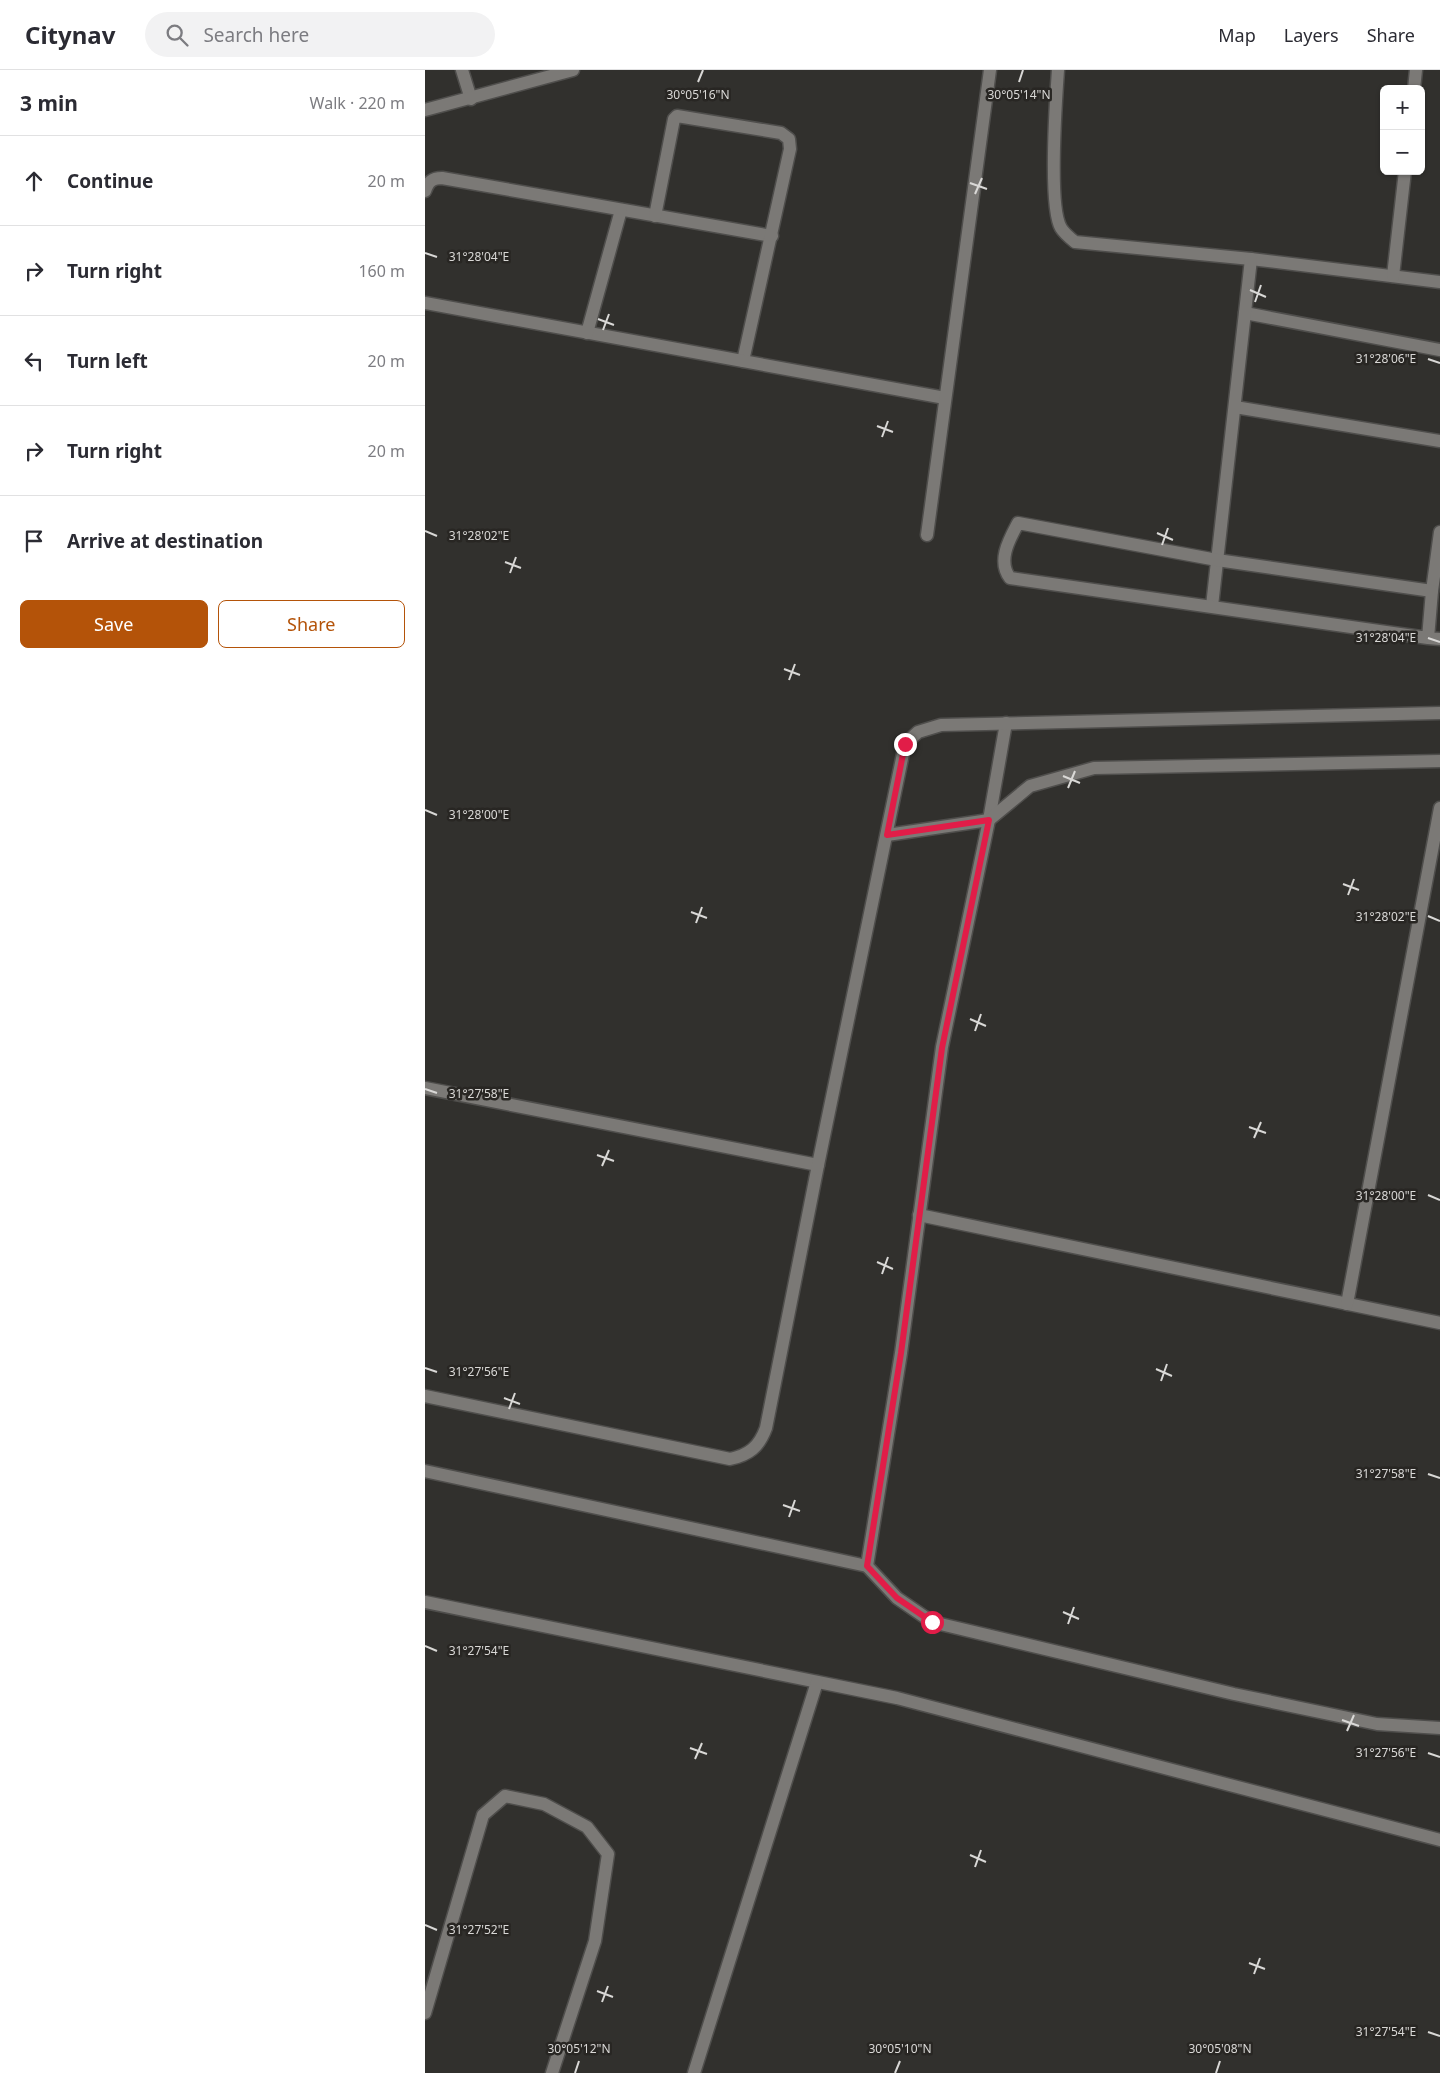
<!DOCTYPE html>
<html lang="en">
<head>
<meta charset="utf-8">
<style>
	body { margin:0; font-family:"Noto Sans",sans-serif; background:#f2f2f3; color:#2b2b33 }
	.controls { position:absolute; right:15px; top:15px; display:grid; overflow:hidden; border-radius:8px; box-shadow:0 1px 4px #0004 }
	.controls button { width:45px; height:45px; display:grid; place-items:center; padding:0; border:0; border-bottom:1px solid #e1e1e2; background:#fff; color:#2b2b33; font:25px sans-serif }
	.stop { position:absolute; width:15px; height:15px; margin:-11px; border:4px solid #e11d48; border-radius:50%; background:#fff }
	.stop.end { background:#e11d48; border-color:#fff; box-shadow:0 1px 5px #0008 }
	.list { margin:0; padding:0; list-style:none }
	h2 { display:flex; justify-content:space-between; align-items:center; height:65px; margin:0; padding:0 20px; font-size:21px }
	h2 small { font-size:16px; font-weight:400; color:#7c7c81 }
	.list li { display:grid; grid-template-columns:32px 1fr auto; gap:15px; align-items:center; box-sizing:border-box; height:90px; padding:0 20px; border-top:1px solid #e1e1e2 }
	.list b { display:block; font-size:19px; white-space:nowrap }
	.list em { font-size:16px; font-style:normal; color:#7c7c81 }
	.actions { display:flex; gap:10px; padding:15px 20px }
	.actions a { flex:1; padding:11px 0; border:1px solid #b45309; border-radius:8px; text-align:center; font-size:18px; color:#b45309 }
	.actions .main { background:#b45309; color:#fff }
	.icon { flex:none; width:28px; height:28px; fill:none; stroke:currentColor; stroke-width:2; stroke-linecap:round; stroke-linejoin:round }
	.map { position:relative; flex:none; width:1015px; height:2003px; overflow:hidden }
	header { display:flex; align-items:center; gap:30px; box-sizing:border-box; height:70px; padding:0 25px; background:#fff; border-bottom:1px solid #e1e1e2 }
	header strong { font-size:24px }
	nav { display:flex; gap:28px; margin-inline-start:auto; font-size:18px }
	.search { width:350px; height:45px; background:#f2f2f3; display:flex; align-items:center; gap:12px; box-sizing:border-box; padding:0 18px; border-radius:28px; color:#7c7c81; font-size:19px }
	main { display:flex }
	aside { flex:1; background:#fff }
	.map>svg:first-child { display:block }
	.lines { fill:none; stroke-linecap:round; stroke-linejoin:round }
	.service-casing { stroke:#4f4e4c; stroke-width:15 }
	.service { stroke:#7b7976; stroke-width:12 }
	.route { stroke:#e11d48; stroke-width:6 }
	.ticks { fill:none; stroke:#d9d8d6; stroke-width:2 }
	.ticks-label { font-size:12px; text-anchor:middle; fill:#d9d8d6; stroke:#282623; stroke-width:5; stroke-linejoin:round; paint-order:stroke }
</style>
</head>
<body>
<header>
<strong>Citynav</strong>
<div class="search"><svg class="icon" aria-label="search" viewBox="0 0 24 24"><circle cx="10" cy="10" r="6"/><path d="M15 15l6 6"/></svg>Search here</div>
<nav><a>Map</a><a>Layers</a><a>Share</a></nav>
</header>
<main>
<aside>
<h2>3 min<small>Walk · 220 m</small></h2>
<ul class="list">
<li><svg class="icon" aria-label="ahead" viewBox="0 0 24 24"><path d="M12 20V5M6 11l6-6 6 6"/></svg><div><b>Continue</b></div><em>20 m</em></li>
<li><svg class="icon" aria-label="right" viewBox="0 0 24 24"><path d="M7 20v-9h11M14 6l5 5-5 5"/></svg><div><b>Turn right</b></div><em>160 m</em></li>
<li><svg class="icon" aria-label="left" viewBox="0 0 24 24"><path d="M17 20v-9H6M10 6l-5 5 5 5"/></svg><div><b>Turn left</b></div><em>20 m</em></li>
<li><svg class="icon" aria-label="right" viewBox="0 0 24 24"><path d="M7 20v-9h11M14 6l5 5-5 5"/></svg><div><b>Turn right</b></div><em>20 m</em></li>
<li><svg class="icon" aria-label="arrive" viewBox="0 0 24 24"><path d="M6 21V4h12l-3 4 3 4H6"/></svg><div><b>Arrive at destination</b></div></li>
</ul>
<div class="actions"><a class="main">Save</a><a>Share</a></div>
</aside>
<div class="map">
<svg width="1015" height="2003" viewBox="0 0 1015 2003">
	<rect width="100%" height="100%" fill="#31302d"/>
	<g class="lines">
		<g class="service-casing">
			<g id="service">
				<polyline points="37,0 46,29"/>
				<path d="M633 0C631 29 623 136 636 158 639 163 645 168 650 172L826 189 1015 212"/>
				<polyline points="989,19 991,0"/>
				<polyline points="0,40 148,0"/>
				<path d="M0 121C3 112 7 108 17 108L347 166"/>
				<polyline points="230,146 249,49 252,46 356,63 364,69 365,79 318,291"/>
				<polyline points="968,206 980,101"/>
				<polyline points="0,233 520,328"/>
				<polyline points="820,243 1015,280"/>
				<polyline points="162,263 196,140"/>
				<polyline points="810,337 1015,371"/>
				<polyline points="502,465 565,0"/>
				<polyline points="1007,521 1015,462"/>
				<polyline points="787,536 826,189"/>
				<path d="M1003 568 1007 521 792 490 593 453C584 470 572 491 585 508L1003 568 1015 569"/>
				<polyline points="581,653 564,750 517,977 476,1283 442,1496 472,1528 507,1552 809,1624 952,1654 1015,1658"/>
				<polyline points="462,765 564,750 605,716 669,698 1015,691"/>
				<polyline points="0,1018 393,1095"/>
				<polyline points="494,1145 1015,1253"/>
				<polyline points="922,1234 1015,738"/>
				<path d="M0 1326 305 1389C324 1385 334 1377 341 1358L393 1095 480 674 493 662 516 655 1015 643"/>
				<polyline points="0,1401 442,1496"/>
				<polyline points="0,1532 472,1628 1015,1770"/>
				<polyline points="0,1943 58,1745 80,1726 119,1734 162,1757 183,1784 170,1871 127,2003"/>
				<polyline points="269,2003 392,1612"/>
			</g>
		</g>
		<use href="#service" class="service"/>
	</g>
	<g class="lines">
		<polyline class="route" points="480,674 462,765 564,750 517,978 476,1283 442,1496 472,1528 507,1552"/>
	</g>
	<path class="ticks" d="M273 12 278 0M594 12 598 0M545 113 562 119M550 124 557 108M0 183 12 187M825 220 841 227M830 232 836 215M173 249 189 255M178 260 184 244M1003 289 1015 293M452 356 468 362M457 367 463 351M0 461 12 466M732 463 748 470M737 475 743 458M80 492 96 498M85 503 91 487M1003 568 1015 572M359 599 375 605M364 610 370 594M638 706 655 713M643 718 650 701M0 740 12 745M918 814 934 820M923 825 929 809M266 842 282 848M1003 846 1015 851M271 853 277 837M545 949 561 956M550 961 556 944M0 1019 12 1023M824 1057 841 1063M829 1068 836 1052M172 1085 189 1091M177 1096 184 1080M1003 1125 1015 1130M452 1192 468 1199M457 1204 463 1187M0 1298 12 1302M731 1299 747 1306M736 1311 742 1294M79 1328 95 1334M84 1339 90 1323M1003 1404 1015 1408M358 1435 375 1441M364 1447 370 1430M638 1542 654 1549M643 1554 649 1537M0 1576 12 1581M917 1650 934 1656M922 1661 929 1645M265 1678 282 1684M1003 1683 1015 1687M270 1689 277 1673M545 1785 561 1792M550 1797 556 1780M0 1855 12 1860M824 1893 840 1899M829 1904 835 1888M172 1921 188 1927M177 1932 183 1916M1003 1962 1015 1966M150 2003 154 1991M470 2003 475 1991M791 2003 795 1991"/>
	<g class="ticks-label">
		<text x="273" y="29">30°05'16"N</text>
		<text x="594" y="29">30°05'14"N</text>
		<text x="54" y="191">31°28'04"E</text>
		<text x="961" y="293">31°28'06"E</text>
		<text x="54" y="470">31°28'02"E</text>
		<text x="961" y="572">31°28'04"E</text>
		<text x="54" y="749">31°28'00"E</text>
		<text x="961" y="851">31°28'02"E</text>
		<text x="54" y="1028">31°27'58"E</text>
		<text x="961" y="1130">31°28'00"E</text>
		<text x="54" y="1306">31°27'56"E</text>
		<text x="961" y="1408">31°27'58"E</text>
		<text x="54" y="1585">31°27'54"E</text>
		<text x="961" y="1687">31°27'56"E</text>
		<text x="54" y="1864">31°27'52"E</text>
		<text x="961" y="1966">31°27'54"E</text>
		<text x="154" y="1983">30°05'12"N</text>
		<text x="475" y="1983">30°05'10"N</text>
		<text x="795" y="1983">30°05'08"N</text>
	</g>
</svg>
<div class="controls">
<button>+</button>
<button>−</button>
</div>
<div class="stop" style="left:507px;top:1552px"></div>
<div class="stop end" style="left:480px;top:674px"></div>
</div>
</main>
</body>
</html>
